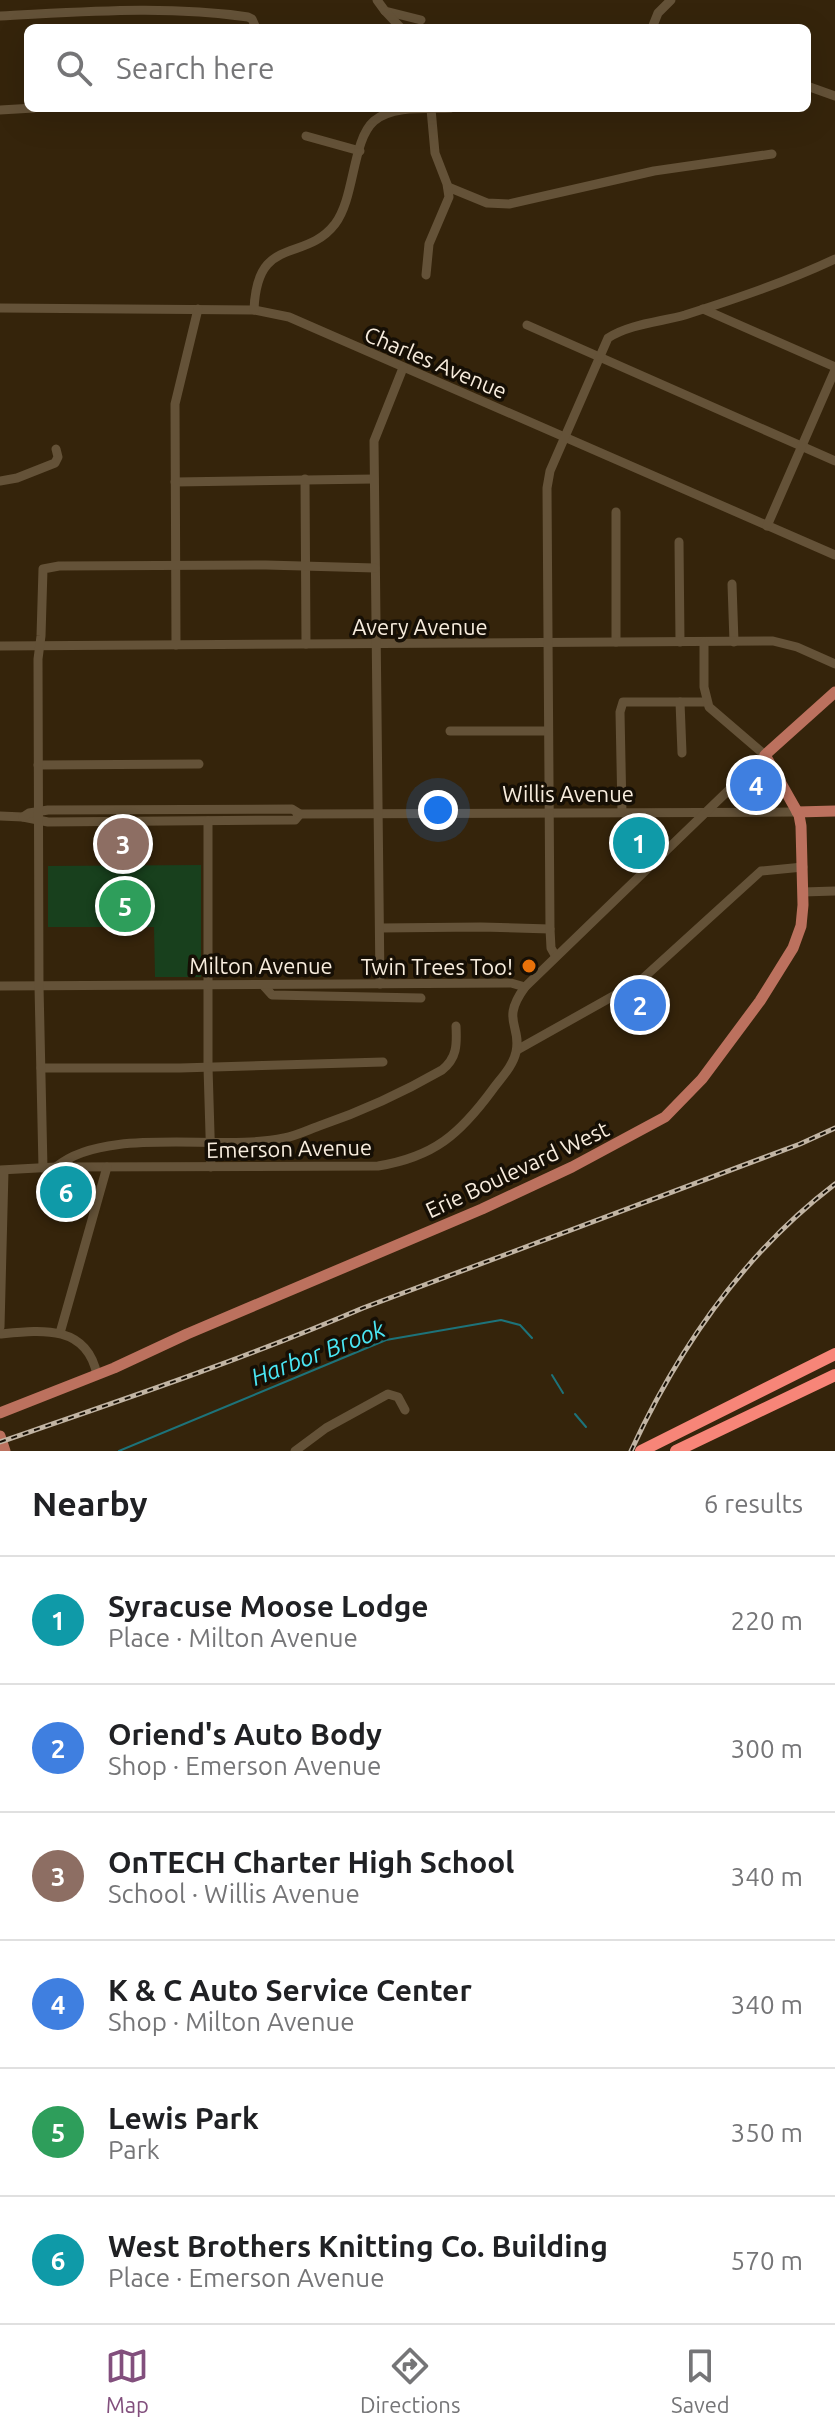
<!DOCTYPE html>
<html lang="en">
<head>
<meta charset="utf-8">
<style>
	body { margin:0; font-family:Ubuntu,sans-serif; background:#f6f6f6; color:#202124 }
	.you { position:absolute; left:438px; top:810px; width:28px; height:28px; margin:-20px; border:6px solid #fff; border-radius:50%; background:#1a73e8; box-shadow:0 0 0 12px #1a73e833 }
	.badge { display:grid; place-items:center; width:52px; height:52px; border-radius:50%; background:#824f7d; color:#fff; font-size:26px; font-weight:700 }
	.pin { position:absolute; translate:-50% -50%; border:4px solid #fff; box-shadow:0 2px 8px #0006 }
	.list { margin:0; padding:0; list-style:none }
	h2 { display:flex; justify-content:space-between; align-items:center; height:104px; margin:0; padding:0 32px; font-size:34px }
	h2 small { font-size:26px; font-weight:400; color:#757577 }
	.list li { display:grid; grid-template-columns:52px 1fr auto; gap:24px; align-items:center; box-sizing:border-box; height:128px; padding:0 32px; border-top:2px solid #e0e0e0 }
	.list b { display:block; font-size:30px; white-space:nowrap }
	.list p { margin:0; font-size:26px; white-space:nowrap; color:#757577 }
	.list em { font-size:26px; font-style:normal; color:#757577 }
	.icon { flex:none; width:44px; height:44px; fill:none; stroke:currentColor; stroke-width:2; stroke-linecap:round; stroke-linejoin:round }
	.map { position:relative; flex:none; width:835px; height:1451px; overflow:hidden }
	.search { position:absolute; background:#fff; box-shadow:0 8px 32px #0002; left:24px; right:24px; top:24px; height:88px; display:flex; align-items:center; gap:20px; box-sizing:border-box; padding:0 28px; border-radius:12px; color:#757577; font-size:30px }
	.sheet { height:872px; background:#fff }
	nav { display:flex; justify-content:space-around; align-items:center; box-sizing:border-box; height:112px; border-top:2px solid #e0e0e0; background:#fff; font-size:22px; color:#757577 }
	nav a { display:grid; justify-items:center; gap:4px }
	nav .on { color:#824f7d }
	.map>svg:first-child { display:block }
	.green { fill:#18401d }
	.lines { fill:none; stroke-linecap:round; stroke-linejoin:round }
	.stream { stroke:#1d737a; stroke-width:2 }
	.minor { stroke:#645238; stroke-width:9 }
	.major { stroke:#bc715e; stroke-width:11 }
	.highway { stroke:#f78578; stroke-width:12 }
	.rail-casing { stroke:#c1b4a3; stroke-width:5 }
	.rail { stroke:#160f05; stroke-width:2; stroke-dasharray:6; stroke-linecap:butt }
	.food-dot { fill:#e8710a; stroke:#160f05; stroke-width:3 }
	.labels { text-anchor:middle; dominant-baseline:central; stroke-width:7; stroke-linejoin:round; paint-order:stroke }
	.street-label { font-size:22px; fill:#f8edde; stroke:#160f05 }
	.poi-label { font-size:22px; fill:#f8edde; stroke:#160f05; text-anchor:end }
	.water-label { font-size:24px; font-style:italic; fill:#4ae6f4; stroke:#160f05 }
</style>
</head>
<body>
<div class="map">
<svg width="835" height="1451" viewBox="0 0 835 1451">
	<rect width="100%" height="100%" fill="#35240b"/>
	<polygon class="green" points="201,865 201,977 155,977 154,927 48,927 48,866"/>
	<g class="lines">
		<g class="stream">
			<polyline points="552,1375 563,1393"/>
			<polyline points="575,1414 586,1427"/>
			<polyline points="119,1451 386,1340 501,1320 520,1325 532,1338"/>
		</g>
		<g class="minor">
			<polyline points="377,0 385,11 421,20"/>
			<polyline points="385,11 401,28"/>
			<path d="M0 16C82 12 166 5 248 17L252 19 256 28"/>
			<polyline points="652,28 658,13 671,0"/>
			<polyline points="807,86 835,96"/>
			<polyline points="0,110 34,108"/>
			<polyline points="306,136 360,151"/>
			<polyline points="448,187 487,203 509,204 654,171 772,154"/>
			<polyline points="426,275 429,244 449,197 447,184 435,153 431,109"/>
			<polyline points="0,308 254,310 289,317 835,555"/>
			<polyline points="703,309 835,367"/>
			<path d="M254 310C257 233 304 264 335 224 355 198 352 140 374 121 393 105 428 109 451 108"/>
			<polyline points="527,325 835,461"/>
			<polyline points="305,479 306,644"/>
			<polyline points="0,481 17,478 55,463 58,457 56,449"/>
			<polyline points="175,482 374,479"/>
			<polyline points="767,526 835,370"/>
			<polyline points="679,542 680,642"/>
			<polyline points="732,584 734,642"/>
			<polyline points="616,642 616,512"/>
			<polyline points="176,645 175,404 198,309"/>
			<polyline points="0,646 773,641 797,647 835,664"/>
			<polyline points="680,702 682,753"/>
			<polyline points="450,731 548,731"/>
			<polyline points="38,765 199,764"/>
			<polyline points="622,812 620,712 623,702 707,702"/>
			<polyline points="0,816 23,817 48,822 295,820 300,814"/>
			<polyline points="23,817 29,813 48,810 292,809 300,814 797,812"/>
			<polyline points="208,821 208,1067 211,1167"/>
			<polyline points="803,892 835,891"/>
			<polyline points="380,928 481,927 550,929"/>
			<path d="M555 955 551 948 550 929 547 488 550 471 608 338C630 324 660 322 685 315 735 299 786 282 835 259"/>
			<polyline points="380,984 374,441 403,368"/>
			<polyline points="263,985 272,995 421,998"/>
			<polyline points="0,986 511,983 525,987"/>
			<polyline points="517,1050 640,981 761,871 803,867"/>
			<polyline points="41,1068 180,1068 383,1062"/>
			<path d="M56 1167C106 1125 221 1152 284 1138 296 1136 308 1130 319 1126 363 1111 402 1093 442 1070 457 1058 457 1045 456 1026"/>
			<polyline points="43,1168 39,986 38,659 41,636 43,569 59,566 266,565 375,568"/>
			<path d="M0 1170 56 1167 378 1166C434 1157 460 1134 493 1089 501 1078 513 1066 516 1052 522 1025 500 1021 525 987L765 755 709 707 704 687V642"/>
			<polyline points="0,1327 4,1171"/>
			<polyline points="60,1333 107,1167"/>
			<path d="M0 1334C41 1330 87 1324 97 1375"/>
			<polyline points="295,1451 326,1428 388,1394 398,1397 405,1410"/>
		</g>
		<g class="major">
			<polyline points="797,812 835,811"/>
			<polyline points="0,1413 114,1368 187,1334 482,1209 572,1167 665,1117 702,1079 760,1001 793,948 801,926 803,905 801,826 799,815 765,755 835,692"/>
			<polyline points="0,1436 5,1451"/>
		</g>
		<g class="highway">
			<polyline points="641,1451 835,1354"/>
			<polyline points="676,1451 835,1375"/>
		</g>
		<g class="rail-casing">
			<g id="rail">
				<path d="M0 1442C122 1400 244 1359 363 1308L800 1144 835 1128"/>
				<path d="M631 1451C679 1347 743 1254 835 1184"/>
			</g>
		</g>
		<use href="#rail" class="rail"/>
	</g>
	<circle class="food-dot" cx="529" cy="966" r="8"/>
	<g class="labels">
		<g class="street-label">
			<text transform="translate(436 362) rotate(23)">Charles Avenue</text>
			<text x="420" y="626">Avery Avenue</text>
			<text x="568" y="793">Willis Avenue</text>
			<text x="261" y="965">Milton Avenue</text>
			<text transform="translate(289 1148) rotate(-1)">Emerson Avenue</text>
			<text transform="translate(517 1169) rotate(-25)">Erie Boulevard West</text>
		</g>
		<g class="poi-label">
			<text x="513" y="966">Twin Trees Too!</text>
		</g>
		<g class="water-label">
			<text transform="translate(318 1353) rotate(-21)">Harbor Brook</text>
		</g>
	</g>
</svg>
<div class="you"></div>
<div class="pin badge" style="left:639px;top:843px;background:#0f9aa8">1</div>
<div class="pin badge" style="left:640px;top:1005px;background:#3f7fe0">2</div>
<div class="pin badge" style="left:123px;top:844px;background:#8d6e63">3</div>
<div class="pin badge" style="left:756px;top:785px;background:#3f7fe0">4</div>
<div class="pin badge" style="left:125px;top:906px;background:#2e9e5b">5</div>
<div class="pin badge" style="left:66px;top:1192px;background:#0f9aa8">6</div>
<div class="search"><svg class="icon" aria-label="search" viewBox="0 0 24 24"><circle cx="10" cy="10" r="6"/><path d="M15 15l6 6"/></svg>Search here</div>
</div>
<section class="sheet">
<h2>Nearby<small>6 results</small></h2>
<ul class="list">
<li><span class="badge" style="background:#0f9aa8">1</span><div><b>Syracuse Moose Lodge</b><p>Place · Milton Avenue</p></div><em>220 m</em></li>
<li><span class="badge" style="background:#3f7fe0">2</span><div><b>Oriend's Auto Body</b><p>Shop · Emerson Avenue</p></div><em>300 m</em></li>
<li><span class="badge" style="background:#8d6e63">3</span><div><b>OnTECH Charter High School</b><p>School · Willis Avenue</p></div><em>340 m</em></li>
<li><span class="badge" style="background:#3f7fe0">4</span><div><b>K &amp; C Auto Service Center</b><p>Shop · Milton Avenue</p></div><em>340 m</em></li>
<li><span class="badge" style="background:#2e9e5b">5</span><div><b>Lewis Park</b><p>Park</p></div><em>350 m</em></li>
<li><span class="badge" style="background:#0f9aa8">6</span><div><b>West Brothers Knitting Co. Building</b><p>Place · Emerson Avenue</p></div><em>570 m</em></li>
</ul>
</section>
<nav>
<a class="on"><svg class="icon" aria-label="map" viewBox="0 0 24 24"><path d="M3 6l6-2 6 2 6-2v14l-6 2-6-2-6 2zM9 4v14M15 6v14"/></svg>Map</a>
<a><svg class="icon" aria-label="directions" viewBox="0 0 24 24"><path d="M12 3l9 9-9 9-9-9zM9 14v-3h6M13 9l2 2-2 2"/></svg>Directions</a>
<a><svg class="icon" aria-label="saved" viewBox="0 0 24 24"><path d="M7 4h10v16l-5-4-5 4z"/></svg>Saved</a>
</nav>
</body>
</html>
